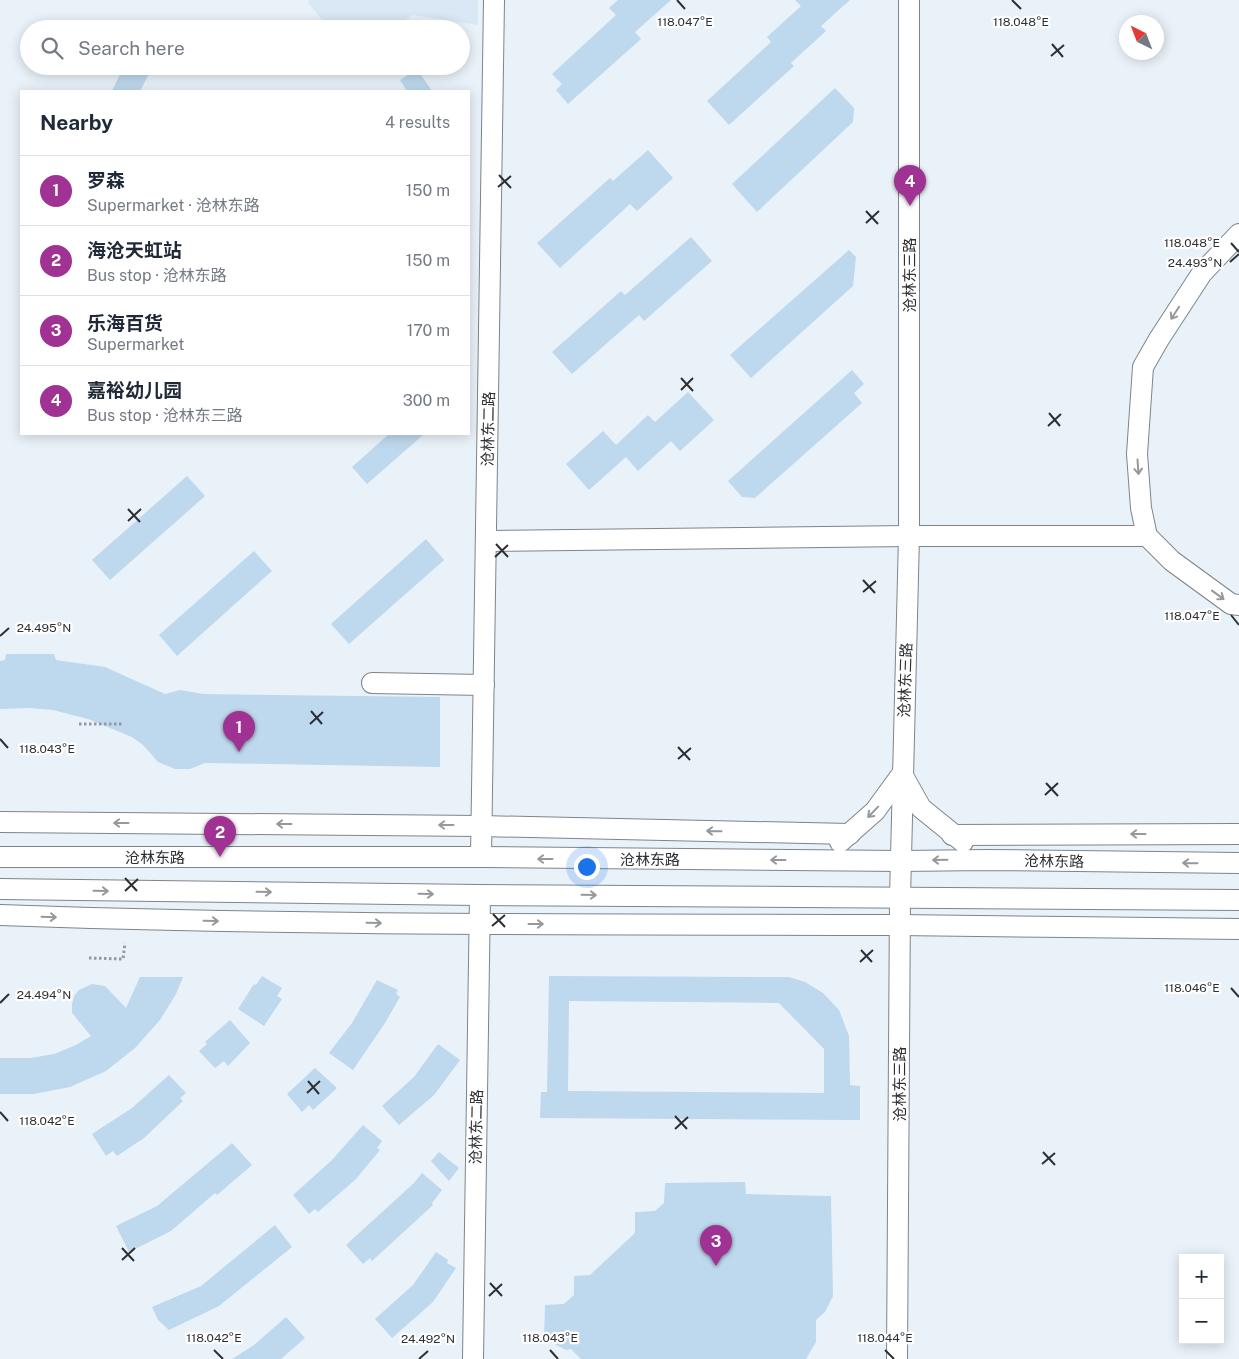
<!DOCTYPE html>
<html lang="en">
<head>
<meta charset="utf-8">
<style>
	body { margin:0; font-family:"Public Sans","Noto Sans SC",sans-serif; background:#f6f6f7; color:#1f2937 }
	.controls { position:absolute; right:15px; bottom:15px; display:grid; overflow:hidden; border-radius:0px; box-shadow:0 2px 12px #0003 }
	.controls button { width:45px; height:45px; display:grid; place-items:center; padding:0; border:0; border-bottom:1px solid #e0e1e3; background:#fff; color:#1f2937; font:25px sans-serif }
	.compass { position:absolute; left:1119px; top:15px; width:45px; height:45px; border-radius:50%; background:#fff; box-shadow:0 2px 12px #0003; rotate:318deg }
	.you { position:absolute; left:586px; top:866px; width:18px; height:18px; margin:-12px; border:4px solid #fff; border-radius:50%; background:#1a73e8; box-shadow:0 0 0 8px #1a73e833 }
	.badge { display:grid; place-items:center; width:32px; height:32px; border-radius:50%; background:#9f3292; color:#fff; font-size:16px; font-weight:700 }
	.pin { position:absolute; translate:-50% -41px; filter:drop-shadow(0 1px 2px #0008) }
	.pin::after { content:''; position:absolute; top:26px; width:18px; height:15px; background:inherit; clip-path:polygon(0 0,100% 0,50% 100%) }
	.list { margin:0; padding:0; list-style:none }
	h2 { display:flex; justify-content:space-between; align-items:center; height:65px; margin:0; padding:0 20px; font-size:21px }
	h2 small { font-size:16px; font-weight:400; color:#747a83 }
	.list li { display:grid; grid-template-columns:32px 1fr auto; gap:15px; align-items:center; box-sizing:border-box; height:70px; padding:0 20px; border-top:1px solid #e0e1e3 }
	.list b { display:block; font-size:19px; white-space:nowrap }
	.list p { margin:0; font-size:16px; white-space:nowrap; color:#747a83 }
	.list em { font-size:16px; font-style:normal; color:#747a83 }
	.icon { flex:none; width:28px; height:28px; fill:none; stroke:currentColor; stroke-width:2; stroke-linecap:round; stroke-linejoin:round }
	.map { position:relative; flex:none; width:1239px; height:1359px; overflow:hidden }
	.search { position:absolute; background:#fff; box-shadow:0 2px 12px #0003; left:20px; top:20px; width:450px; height:55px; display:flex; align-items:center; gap:12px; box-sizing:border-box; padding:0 18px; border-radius:28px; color:#747a83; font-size:19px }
	.panel { position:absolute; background:#fff; box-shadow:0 2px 12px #0003; left:20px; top:90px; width:450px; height:345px; border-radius:0px }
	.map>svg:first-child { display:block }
	.built { fill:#d9e8f4 }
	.building { fill:#bed8ed; fill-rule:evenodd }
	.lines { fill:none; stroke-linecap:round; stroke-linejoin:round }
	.minor-casing { stroke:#7d858b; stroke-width:22 }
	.path { stroke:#93999e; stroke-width:3; stroke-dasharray:2.5 2.5; stroke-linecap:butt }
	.minor { stroke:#fff; stroke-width:20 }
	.oneway { stroke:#969899 }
	.ticks { fill:none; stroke:#2d3033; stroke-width:2 }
	.labels { text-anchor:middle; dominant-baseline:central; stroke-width:4.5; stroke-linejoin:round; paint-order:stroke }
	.street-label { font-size:15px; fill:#2d3033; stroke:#fefefe }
	.ticks-label { font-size:12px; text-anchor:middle; fill:#2d3033; stroke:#fefefe; stroke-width:4.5; stroke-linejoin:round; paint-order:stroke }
</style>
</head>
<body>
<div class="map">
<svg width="1239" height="1359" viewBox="0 0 1239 1359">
	<rect width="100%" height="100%" fill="#eaf2f9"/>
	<polygon class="built" points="309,0 478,0 478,25 412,15 393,29 330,29 308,3"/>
	<g class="building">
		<polygon points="618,0 671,0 635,32 641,39 568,104 556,90 562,84 552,74 616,15 609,8"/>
		<polygon points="795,0 850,0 821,26 826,31 791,63 794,66 729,125 707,101 771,42 767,37 801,6"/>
		<polygon points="124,66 138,66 150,72 140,91 112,91"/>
		<polygon points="417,69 432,91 407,91 400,80"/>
		<polygon points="835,88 854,108 853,122 757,212 732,184"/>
		<polygon points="648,150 673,178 637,211 630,204 560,268 537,243 610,178 613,181"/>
		<polygon points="691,237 712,261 644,321 639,315 572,374 552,352 621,291 625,295"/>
		<polygon points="849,250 856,257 853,286 751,378 730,355"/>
		<polygon points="852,370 864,384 854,393 862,403 755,498 742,497 728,481"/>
		<polygon points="688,392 714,420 680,451 671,441 638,471 626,457 589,490 566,464 603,431 616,445 648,415 655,422"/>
		<polygon points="389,434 424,434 367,484 352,467"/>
		<polygon points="187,476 205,496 110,580 92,560"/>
		<polygon points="426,539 444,560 349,644 331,624"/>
		<polygon points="254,551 272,571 177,656 159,635"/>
		<polygon points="6,654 54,654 56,660 105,667 165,694 180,690 203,694 440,697 440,767 205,763 190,769 175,769 158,762 143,745 132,737 88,719 53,710 29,708 0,709 0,661 5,660"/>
		<polygon points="262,976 282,988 277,996 282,999 264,1026 238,1009 254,984 256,985"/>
		<path d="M549 976 789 977 805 982 823 993 839 1010 849 1036 850 1085 860 1086V1120L540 1118 541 1092H547ZM569 1001 779 1003 824 1049V1093L568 1091Z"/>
		<polygon points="140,977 183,977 176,994 160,1020 135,1048 106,1071 70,1087 34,1094 0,1094 0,1058 31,1058 54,1054 76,1045 91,1036 72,1013 72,1004 74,996 79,990 92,984 105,986 126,1008"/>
		<polygon points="377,980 398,990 396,994 400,997 385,1023 353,1070 329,1053 352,1023"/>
		<polygon points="230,1020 250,1043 228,1066 224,1061 215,1068 199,1051 207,1044 205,1042"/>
		<polygon points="438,1044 460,1060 434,1095 399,1125 382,1106 414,1077"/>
		<polygon points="315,1068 337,1088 313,1110 309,1105 302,1112 287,1094"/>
		<polygon points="169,1075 186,1093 180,1098 183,1101 144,1138 117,1156 113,1151 106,1156 92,1134 132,1108"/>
		<polygon points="363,1125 382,1141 377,1148 380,1150 356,1179 318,1212 315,1209 309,1214 293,1195 332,1160"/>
		<polygon points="232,1143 252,1165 217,1195 215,1193 171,1231 129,1252 116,1226 157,1206"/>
		<polygon points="439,1152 459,1168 449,1181 431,1161"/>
		<polygon points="422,1173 442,1190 432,1203 433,1205 372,1261 370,1258 363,1264 346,1245 414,1183"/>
		<polygon points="745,1182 746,1194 831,1196 833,1296 825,1312 816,1320 816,1342 806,1359 581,1359 571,1349 566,1350 544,1339 545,1305 564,1304 574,1295 574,1276 590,1275 635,1233 635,1212 655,1211 664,1203 665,1183"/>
		<polygon points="275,1225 292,1247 219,1306 169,1330 158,1320 152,1307 201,1286"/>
		<polygon points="436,1252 448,1260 447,1263 456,1268 433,1302 392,1338 375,1319 413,1285"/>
		<polygon points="286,1317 305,1338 281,1359 232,1359 254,1345"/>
	</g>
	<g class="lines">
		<g class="minor-casing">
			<g id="minor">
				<polyline points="1239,234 1202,273 1159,339 1143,367 1137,454 1141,508 1147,536 1172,561 1231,604 1239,605"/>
				<polyline points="486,541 909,536 1147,536"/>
				<polyline points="372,683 484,685"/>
				<polyline points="0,822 481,826 850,834"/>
				<polyline points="952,835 1239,834"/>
				<polyline points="840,842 875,811 902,774 921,808 963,842"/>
				<polyline points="0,857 481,857 901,861 987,860 1239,863"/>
				<polyline points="481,857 494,0"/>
				<polyline points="0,889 480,895 1239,900"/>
				<path d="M0 915C299 926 598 924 897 925 1011 926 1125 928 1239 929"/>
				<polyline points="473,1359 480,895"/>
				<polyline points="897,1359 900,898 909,536 909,0"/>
			</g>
		</g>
		<g class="path">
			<polyline points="79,724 122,724"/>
			<polyline points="89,958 123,959 125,943"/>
		</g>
		<use href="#minor" class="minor"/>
	</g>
	<defs><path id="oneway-shaft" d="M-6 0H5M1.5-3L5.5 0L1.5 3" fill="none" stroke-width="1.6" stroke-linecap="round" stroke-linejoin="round" transform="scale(1.25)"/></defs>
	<g class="oneway">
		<use href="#oneway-shaft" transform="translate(1175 313) rotate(123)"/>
		<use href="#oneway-shaft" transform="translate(1138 467) rotate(86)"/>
		<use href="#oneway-shaft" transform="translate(1218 595) rotate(36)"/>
		<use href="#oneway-shaft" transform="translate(873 812) rotate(134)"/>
		<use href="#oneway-shaft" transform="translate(121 823) rotate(-180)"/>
		<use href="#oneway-shaft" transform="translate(284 824) rotate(-180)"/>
		<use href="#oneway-shaft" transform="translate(446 825) rotate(-180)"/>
		<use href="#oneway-shaft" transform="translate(714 831) rotate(-179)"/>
		<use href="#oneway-shaft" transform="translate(1138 834) rotate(180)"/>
		<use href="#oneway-shaft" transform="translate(545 859) rotate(-180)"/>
		<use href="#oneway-shaft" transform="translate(778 860) rotate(-180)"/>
		<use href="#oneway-shaft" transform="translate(940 860) rotate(179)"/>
		<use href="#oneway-shaft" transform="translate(1190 863) rotate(-179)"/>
		<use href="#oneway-shaft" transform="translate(101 891) rotate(1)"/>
		<use href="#oneway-shaft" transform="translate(264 892) rotate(1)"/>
		<use href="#oneway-shaft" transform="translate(426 894) rotate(1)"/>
		<use href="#oneway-shaft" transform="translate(589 895) rotate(1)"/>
		<use href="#oneway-shaft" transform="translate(49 917) rotate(2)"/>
		<use href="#oneway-shaft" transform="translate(211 921) rotate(1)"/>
		<use href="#oneway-shaft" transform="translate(374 923) rotate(1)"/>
		<use href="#oneway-shaft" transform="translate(536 924)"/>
	</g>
	<path class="ticks" d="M677 0 685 9M1012 0 1021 9M1052 44 1063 57M1051 56 1064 45M499 175 511 188M498 187 511 176M866 211 878 224M866 223 879 211M1231 243 1239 252M1230 262 1239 254M681 378 693 391M681 390 693 378M1049 413 1060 426M1048 426 1061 414M128 509 140 522M128 521 141 509M496 544 508 557M495 557 508 545M863 580 875 593M863 592 876 581M1231 615 1239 625M0 636 9 628M311 711 322 724M310 724 323 712M0 739 8 748M678 747 690 760M678 759 691 748M1046 783 1058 796M1045 795 1058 783M125 878 137 891M125 891 138 879M493 914 505 927M492 926 505 915M861 950 872 962M860 962 873 950M1231 988 1239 997M0 1003 9 994M308 1081 319 1094M307 1093 320 1081M0 1112 8 1121M675 1116 687 1129M675 1129 688 1117M1043 1152 1055 1165M1042 1164 1055 1153M122 1248 134 1261M122 1260 135 1248M490 1283 502 1296M489 1296 502 1284M214 1350 223 1359M550 1350 558 1359M885 1350 894 1359M419 1359 428 1351"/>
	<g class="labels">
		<g class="street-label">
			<text transform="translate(909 275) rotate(-90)">沧林东三路</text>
			<text transform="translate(488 429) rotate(-89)">沧林东二路</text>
			<text transform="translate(905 680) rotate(-88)">沧林东三路</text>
			<text x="155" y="857">沧林东路</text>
			<text x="650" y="859">沧林东路</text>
			<text transform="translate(1054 861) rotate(1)">沧林东路</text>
			<text transform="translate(899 1084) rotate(-90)">沧林东三路</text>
			<text transform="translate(476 1127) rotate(-89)">沧林东二路</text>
		</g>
	</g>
	<g class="ticks-label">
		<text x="1021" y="26">118.048°E</text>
		<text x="685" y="26">118.047°E</text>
		<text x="1192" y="247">118.048°E</text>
		<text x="1195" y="267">24.493°N</text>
		<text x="1192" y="620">118.047°E</text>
		<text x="44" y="632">24.495°N</text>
		<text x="47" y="753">118.043°E</text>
		<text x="1192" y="992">118.046°E</text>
		<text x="44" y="999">24.494°N</text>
		<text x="47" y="1125">118.042°E</text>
		<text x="214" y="1342">118.042°E</text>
		<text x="550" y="1342">118.043°E</text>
		<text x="885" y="1342">118.044°E</text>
		<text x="428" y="1343">24.492°N</text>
	</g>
</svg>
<div class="controls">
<button>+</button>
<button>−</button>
</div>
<svg class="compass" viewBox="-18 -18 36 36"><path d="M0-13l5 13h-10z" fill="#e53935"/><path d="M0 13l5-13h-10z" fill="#747a83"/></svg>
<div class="you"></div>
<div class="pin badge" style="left:239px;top:752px">1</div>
<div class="pin badge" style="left:220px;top:857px">2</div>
<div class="pin badge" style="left:716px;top:1266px">3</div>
<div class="pin badge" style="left:910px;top:206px">4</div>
<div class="search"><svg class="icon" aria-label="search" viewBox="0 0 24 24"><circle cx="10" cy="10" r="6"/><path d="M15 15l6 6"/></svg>Search here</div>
<section class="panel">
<h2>Nearby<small>4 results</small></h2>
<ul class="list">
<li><span class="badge">1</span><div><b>罗森</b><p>Supermarket · 沧林东路</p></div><em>150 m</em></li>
<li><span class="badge">2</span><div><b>海沧天虹站</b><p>Bus stop · 沧林东路</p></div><em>150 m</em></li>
<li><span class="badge">3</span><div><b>乐海百货</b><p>Supermarket</p></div><em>170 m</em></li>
<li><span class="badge">4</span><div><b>嘉裕幼儿园</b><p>Bus stop · 沧林东三路</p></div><em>300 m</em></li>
</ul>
</section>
</div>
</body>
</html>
